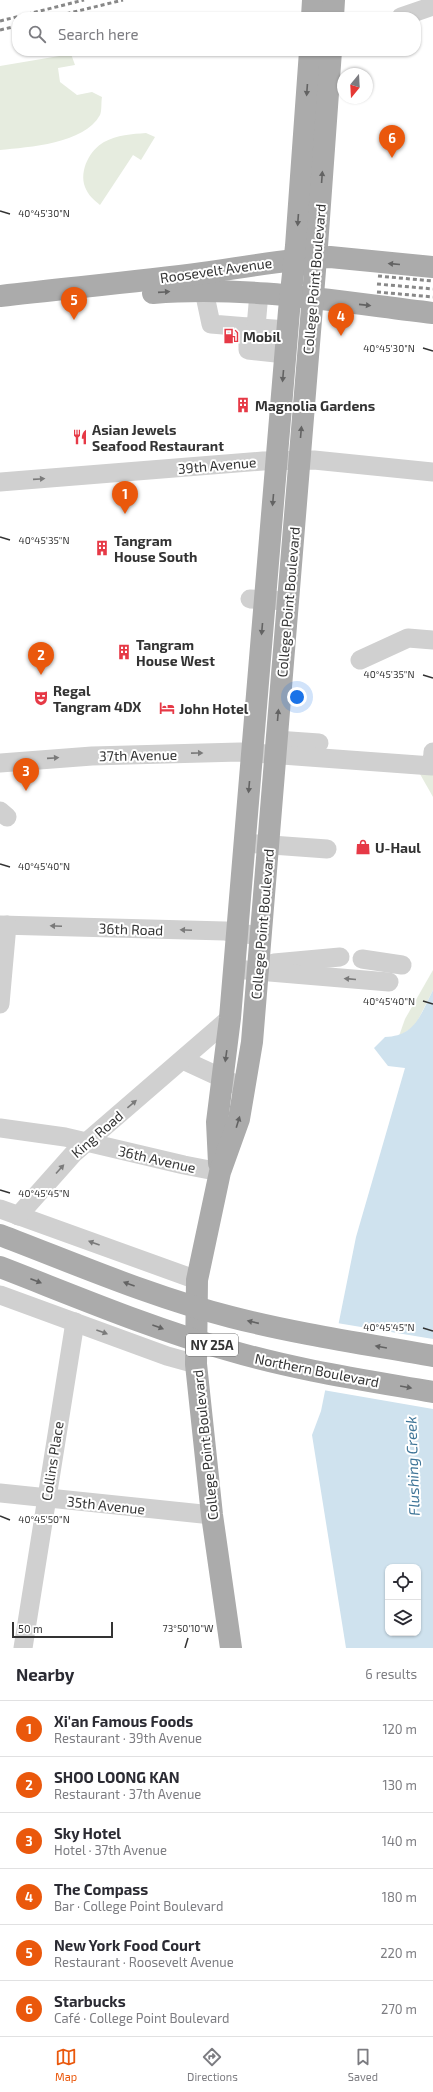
<!DOCTYPE html>
<html lang="en">
<head>
<meta charset="utf-8">
<style>
	body { margin:0; font-family:"Exo 2",sans-serif; background:#f7f7f7; color:#2b2b33 }
	.controls { position:absolute; right:12px; bottom:12px; display:grid; overflow:hidden; border-radius:8px; box-shadow:0 1px 3px #0004 }
	.controls button { width:36px; height:36px; display:grid; place-items:center; padding:0; border:0; border-bottom:1px solid #e1e1e2; background:#fff; color:#2b2b33; font:20px sans-serif }
	.compass { position:absolute; left:337px; top:68px; width:36px; height:36px; border-radius:50%; background:#fff; box-shadow:0 1px 3px #0004; rotate:198deg }
	.scale { position:absolute; left:12px; bottom:10px; width:101px; box-sizing:border-box; padding-left:4px; border:2px solid #333; border-top:0; font-size:11px; line-height:14px; white-space:nowrap; color:#333; -webkit-text-stroke:3px #fff; paint-order:stroke }
	.you { position:absolute; left:297px; top:697px; width:14px; height:14px; margin:-10px; border:3px solid #fff; border-radius:50%; background:#1a73e8; box-shadow:0 0 0 6px #1a73e833 }
	.badge { display:grid; place-items:center; width:26px; height:26px; border-radius:50%; background:#ea580c; color:#fff; font-size:13px; font-weight:700 }
	.pin { position:absolute; translate:-50% -33px; filter:drop-shadow(0 1px 2px #0008) }
	.pin::after { content:''; position:absolute; top:21px; width:14px; height:12px; background:inherit; clip-path:polygon(0 0,100% 0,50% 100%) }
	.list { margin:0; padding:0; list-style:none }
	h2 { display:flex; justify-content:space-between; align-items:center; height:52px; margin:0; padding:0 16px; font-size:17px }
	h2 small { font-size:13px; font-weight:400; color:#7c7c81 }
	.list li { display:grid; grid-template-columns:26px 1fr auto; gap:12px; align-items:center; box-sizing:border-box; height:56px; padding:0 16px; border-top:1px solid #e1e1e2 }
	.list b { display:block; font-size:15px; white-space:nowrap }
	.list p { margin:0; font-size:13px; white-space:nowrap; color:#7c7c81 }
	.list em { font-size:13px; font-style:normal; color:#7c7c81 }
	.icon { flex:none; width:22px; height:22px; fill:none; stroke:currentColor; stroke-width:2; stroke-linecap:round; stroke-linejoin:round }
	.map { position:relative; flex:none; width:433px; height:1648px; overflow:hidden }
	.search { position:absolute; background:#fff; box-shadow:0 1px 3px #0004; left:12px; right:12px; top:12px; height:44px; display:flex; align-items:center; gap:10px; box-sizing:border-box; padding:0 14px; border-radius:16px; color:#7c7c81; font-size:15px }
	.sheet { height:388px; background:#fff }
	nav { display:flex; justify-content:space-around; align-items:center; box-sizing:border-box; height:56px; border-top:1px solid #e1e1e2; background:#fff; font-size:11px; color:#7c7c81 }
	nav a { display:grid; justify-items:center; gap:2px }
	nav .on { color:#ea580c }
	.map>svg:first-child { display:block }
	.green { fill:#e6ecdf }
	.water { fill:#cfe2ee; fill-rule:evenodd }
	.pier { fill:#fff }
	.lines { fill:none; stroke-linecap:round; stroke-linejoin:round }
	.minor { stroke:#d0d0d0; stroke-width:19 }
	.major { stroke:#ababab; stroke-width:22 }
	.rail { stroke:#888; stroke-width:3; stroke-dasharray:4 3; stroke-linecap:butt }
	.major-bridge { stroke:#ababab; stroke-width:22 }
	.oneway { fill:#636363 }
	.oneway2 { fill:#7a7a7a }
	.ticks { fill:none; stroke:#333; stroke-width:1.5 }
	.labels { text-anchor:middle; dominant-baseline:central; stroke-width:4; stroke-linejoin:round; paint-order:stroke }
	.shield { fill:#fff; stroke:#707070; stroke-width:1 }
	.shield-label { font-size:13px; font-weight:bold; fill:#333 }
	.street-label { font-size:14px; fill:#333; stroke:#fff }
	.poi-label { font-size:14px; font-weight:bold; fill:#333; stroke:#fff; text-anchor:start }
	.water-label { font-size:15px; font-style:italic; fill:#3f7597; stroke:#fff }
	.ticks-label { font-size:10px; text-anchor:middle; fill:#333; stroke:#fff; stroke-width:4; stroke-linejoin:round; paint-order:stroke }
</style>
</head>
<body>
<div class="map">
<svg width="433" height="1648" viewBox="0 0 433 1648">
	<rect width="100%" height="100%" fill="#fff"/>
	<g class="green">
		<path d="M71 54 75 65 58 68 60 82 77 95 92 92 102 97C101 102 102 111 100 115 84 144 29 147 0 150V66Z"/>
		<path d="M146 133 155 137 141 160 133 155 100 205C94 200 88 195 85 187 79 170 90 150 104 142 117 135 132 134 146 133Z"/>
		<polygon points="433,772 433,797 420,774"/>
		<polygon points="433,970 433,990 415,1026 399,1036 405,1019"/>
	</g>
	<path class="water" d="M433 990V1648H346L312 1435 321 1411 356 1237 405 1068 388 1066 374 1048 385 1037C416 1036 420 1015 433 990ZM388 1567H418V1633H388Z"/>
	<polygon class="pier" points="337,1323 433,1339 433,1409 323,1390"/>
	<g class="lines">
		<g class="minor">
			<polyline points="401,17 433,6"/>
			<polyline points="204,291 211,324 248,327 248,350 285,354"/>
			<polyline points="248,327 287,330"/>
			<polyline points="256,327 259,293"/>
			<polyline points="0,482 263,461 314,460 433,472"/>
			<polyline points="250,599 288,601"/>
			<polyline points="360,660 408,638 433,640"/>
			<polyline points="276,740 319,743"/>
			<polyline points="0,763 92,756 240,752 432,766 433,752"/>
			<polyline points="0,811 7,817"/>
			<polyline points="245,843 327,849"/>
			<polyline points="0,925 225,931 261,936"/>
			<polyline points="362,959 402,965"/>
			<polyline points="274,963 340,957"/>
			<polyline points="234,969 389,982"/>
			<polyline points="0,1004 7,925"/>
			<polyline points="183,1060 235,1084"/>
			<polyline points="0,1128 65,1137 184,1165 220,1172"/>
			<polyline points="0,1209 197,1280"/>
			<polyline points="18,1216 74,1153 230,1018"/>
			<polyline points="0,1295 167,1356 196,1364"/>
			<polyline points="0,1493 212,1515"/>
			<polyline points="23,1648 75,1322"/>
		</g>
		<g class="major">
			<polyline points="312,17 313,0"/>
			<polyline points="333,17 334,0"/>
			<path d="M153 293C246 285 340 302 433 313"/>
			<path d="M0 296C68 288 136 282 203 273 245 267 287 259 330 257L433 267"/>
			<polyline points="219,1163 217,1122 230,1018 289,311 296,246 310,51"/>
			<polyline points="231,1648 212,1515 196,1364 197,1280 220,1172 239,1119 252,1042 317,246 331,51"/>
		</g>
		<g class="rail">
			<polyline points="53,17 123,0"/>
			<polyline points="0,21 84,0"/>
			<polyline points="0,30 17,26"/>
			<polyline points="378,276 433,281"/>
			<polyline points="377,284 433,289"/>
			<polyline points="377,292 433,297"/>
		</g>
		<g class="major-bridge">
			<path d="M0 1235C76 1264 152 1297 231 1317 297 1334 366 1344 433 1356"/>
			<path d="M0 1267C75 1296 150 1328 228 1350 295 1370 364 1380 433 1392"/>
		</g>
	</g>
	<defs><path id="oneway-solid" d="M-6-.8H1V-3.2L6.5 0L1 3.2V.8H-6Z"/></defs>
	<g class="oneway">
		<use href="#oneway-solid" transform="translate(307 90) rotate(94)"/>
		<use href="#oneway-solid" transform="translate(322 177) rotate(-86)"/>
		<use href="#oneway-solid" transform="translate(298 220) rotate(94)"/>
		<use href="#oneway-solid" transform="translate(394 264) rotate(-175)"/>
		<use href="#oneway-solid" transform="translate(164 292) rotate(-4)"/>
		<use href="#oneway-solid" transform="translate(365 305) rotate(6)"/>
		<use href="#oneway-solid" transform="translate(283 376) rotate(95)"/>
		<use href="#oneway-solid" transform="translate(301 432) rotate(-85)"/>
		<use href="#oneway-solid" transform="translate(273 500) rotate(95)"/>
		<use href="#oneway-solid" transform="translate(262 629) rotate(95)"/>
		<use href="#oneway-solid" transform="translate(278 715) rotate(-85)"/>
		<use href="#oneway-solid" transform="translate(249 787) rotate(95)"/>
		<use href="#oneway-solid" transform="translate(226 1056) rotate(98)"/>
		<use href="#oneway-solid" transform="translate(238 1122) rotate(-73)"/>
		<use href="#oneway-solid" transform="translate(36 1281) rotate(21)"/>
		<use href="#oneway-solid" transform="translate(129 1284) rotate(-160)"/>
		<use href="#oneway-solid" transform="translate(253 1322) rotate(-167)"/>
		<use href="#oneway-solid" transform="translate(158 1327) rotate(20)"/>
		<use href="#oneway-solid" transform="translate(381 1347) rotate(-170)"/>
		<use href="#oneway-solid" transform="translate(406 1387) rotate(10)"/>
	</g>
	<g class="oneway2">
		<use href="#oneway-solid" transform="translate(39 479) rotate(-4)"/>
		<use href="#oneway-solid" transform="translate(197 753) rotate(-1)"/>
		<use href="#oneway-solid" transform="translate(53 758) rotate(-4)"/>
		<use href="#oneway-solid" transform="translate(56 926) rotate(-178)"/>
		<use href="#oneway-solid" transform="translate(186 930) rotate(-178)"/>
		<use href="#oneway-solid" transform="translate(350 979) rotate(-175)"/>
		<use href="#oneway-solid" transform="translate(132 1104) rotate(-40)"/>
		<use href="#oneway-solid" transform="translate(60 1169) rotate(-48)"/>
		<use href="#oneway-solid" transform="translate(94 1243) rotate(-160)"/>
		<use href="#oneway-solid" transform="translate(102 1332) rotate(20)"/>
	</g>
	<path class="ticks" d="M0 211 10 214M423 348 433 351M0 537 10 540M423 675 433 678M0 864 10 867M423 1001 433 1004M0 1190 10 1193M423 1328 433 1331M0 1516 10 1520M185 1648 188 1638"/>
	<defs>
		<g id="fuel-bare" transform="scale(1.2)"><path d="M-5.5-6h7V0h2V4h1.3V-2.5L3-4.5l.8-.8L6-3V5H2.5V1h-1V6h-7ZM-4.2-4.7v3.2H.2V-4.7Z" fill="#e63946" stroke="#fff" stroke-width="2.5" paint-order="stroke"/></g>
		<g id="building-bare" transform="scale(1.2)"><path d="M-4-6H4V6H1V3H-1V6H-4ZM-2.5-4.3h1.7v1.8h-1.7ZM.8-4.3h1.7v1.8H.8ZM-2.5-1h1.7V.8h-1.7ZM.8-1h1.7V.8H.8Z" fill="#e63946" stroke="#fff" stroke-width="2.5" paint-order="stroke"/></g>
		<g id="restaurant-bare" transform="scale(1.2)"><path d="M-5-6h1v4h1v-4h1v4h1v-4h1v5L-1.5 .5V6h-2V.5L-5-1ZM5-6V6H3V1.5H1.5Q1.5-4 5-6Z" fill="#e63946" stroke="#fff" stroke-width="2.5" paint-order="stroke"/></g>
		<g id="theatre-bare" transform="scale(1.2)"><path d="M-5-5.5Q0-4 5-5.5V0Q5 5 0 6Q-5 5-5 0ZM-3.3-2.5H-1v1.5H-3.3ZM1-2.5H3.3v1.5H1ZM-2.8 1Q0 5.5 2.8 1Z" fill="#e63946" stroke="#fff" stroke-width="2.5" paint-order="stroke"/></g>
		<g id="hotel-bare" transform="scale(1.2)"><path d="M-6-4.5h1.5V1H6V5H4.5V3h-9V5H-6ZM-4 0a1.8 1.8 0 1 1 3.6 0ZM.5 0V-2.5h3Q6-2.5 6 0Z" fill="#e63946" stroke="#fff" stroke-width="2.5" paint-order="stroke"/></g>
		<g id="shop-bare" transform="scale(1.2)"><path d="M-5-2.5h2.3a2.7 3.5 0 0 1 5.4 0H5L5.5 6h-11ZM-1.5-2.5h3a1.5 2.3 0 0 0-3 0Z" fill="#e63946" stroke="#fff" stroke-width="2.5" paint-order="stroke"/></g>
	</defs>
	<g fill-rule="evenodd">
		<use href="#fuel-bare" x="231" y="336"/>
		<use href="#building-bare" x="243" y="405"/>
		<use href="#restaurant-bare" x="80" y="437"/>
		<use href="#building-bare" x="102" y="548"/>
		<use href="#building-bare" x="124" y="652"/>
		<use href="#theatre-bare" x="41" y="698"/>
		<use href="#hotel-bare" x="167" y="708"/>
		<use href="#shop-bare" x="363" y="847"/>
	</g>
	<g class="labels">
		<rect class="shield" x="186" y="1334" width="52" height="22" rx="3"/>
		<g class="shield-label">
			<text x="212" y="1345">NY 25A</text>
		</g>
		<g class="street-label">
			<text transform="translate(216 270) rotate(-8)">Roosevelt Avenue</text>
			<text transform="translate(314 279) rotate(-85)">College Point Boulevard</text>
			<text transform="translate(217 465) rotate(-5)">39th Avenue</text>
			<text transform="translate(288 602) rotate(-85)">College Point Boulevard</text>
			<text transform="translate(138 755) rotate(-1)">37th Avenue</text>
			<text transform="translate(262 924) rotate(-85)">College Point Boulevard</text>
			<text transform="translate(131 929) rotate(2)">36th Road</text>
			<text transform="translate(97 1134) rotate(-41)">King Road</text>
			<text transform="translate(157 1159) rotate(13)">36th Avenue</text>
			<text transform="translate(317 1370) rotate(11)">Northern Boulevard</text>
			<text transform="translate(205 1445) rotate(-96)">College Point Boulevard</text>
			<text transform="translate(52 1461) rotate(-81)">Collins Place</text>
			<text transform="translate(106 1505) rotate(6)">35th Avenue</text>
		</g>
		<g class="poi-label">
			<text x="243" y="336">Mobil</text>
			<text x="255" y="405">Magnolia Gardens</text>
			<text x="92" y="429">Asian Jewels<tspan x="92" dy="16">Seafood Restaurant</tspan></text>
			<text x="114" y="540">Tangram<tspan x="114" dy="16">House South</tspan></text>
			<text x="136" y="644">Tangram<tspan x="136" dy="16">House West</tspan></text>
			<text x="53" y="690">Regal<tspan x="53" dy="16">Tangram 4DX</tspan></text>
			<text x="179" y="708">John Hotel</text>
			<text x="375" y="847">U-Haul</text>
		</g>
		<g class="water-label">
			<text transform="translate(412 1466) rotate(-92)">Flushing Creek</text>
		</g>
	</g>
	<g class="ticks-label">
		<text x="44" y="217">40°45'30"N</text>
		<text x="389" y="352">40°45'30"N</text>
		<text x="44" y="544">40°45'35"N</text>
		<text x="389" y="678">40°45'35"N</text>
		<text x="44" y="870">40°45'40"N</text>
		<text x="389" y="1005">40°45'40"N</text>
		<text x="44" y="1197">40°45'45"N</text>
		<text x="389" y="1331">40°45'45"N</text>
		<text x="44" y="1523">40°45'50"N</text>
		<text x="188" y="1632">73°50'10"W</text>
	</g>
</svg>
<div class="controls">
<button><svg class="icon" aria-label="locate" viewBox="0 0 24 24"><circle cx="12" cy="12" r="6"/><path d="M12 2v4M12 18v4M2 12h4M18 12h4"/></svg></button>
<button><svg class="icon" aria-label="layers" viewBox="0 0 24 24"><path d="M12 4l9 5-9 5-9-5zM3 14l9 5 9-5"/></svg></button>
</div>
<svg class="compass" viewBox="-18 -18 36 36"><path d="M0-13l5 13h-10z" fill="#e53935"/><path d="M0 13l5-13h-10z" fill="#7c7c81"/></svg>
<div class="scale">50 m</div>
<div class="you"></div>
<div class="pin badge" style="left:125px;top:514px">1</div>
<div class="pin badge" style="left:41px;top:675px">2</div>
<div class="pin badge" style="left:26px;top:791px">3</div>
<div class="pin badge" style="left:341px;top:336px">4</div>
<div class="pin badge" style="left:74px;top:320px">5</div>
<div class="pin badge" style="left:392px;top:158px">6</div>
<div class="search"><svg class="icon" aria-label="search" viewBox="0 0 24 24"><circle cx="10" cy="10" r="6"/><path d="M15 15l6 6"/></svg>Search here</div>
</div>
<section class="sheet">
<h2>Nearby<small>6 results</small></h2>
<ul class="list">
<li><span class="badge">1</span><div><b>Xi'an Famous Foods</b><p>Restaurant · 39th Avenue</p></div><em>120 m</em></li>
<li><span class="badge">2</span><div><b>SHOO LOONG KAN</b><p>Restaurant · 37th Avenue</p></div><em>130 m</em></li>
<li><span class="badge">3</span><div><b>Sky Hotel</b><p>Hotel · 37th Avenue</p></div><em>140 m</em></li>
<li><span class="badge">4</span><div><b>The Compass</b><p>Bar · College Point Boulevard</p></div><em>180 m</em></li>
<li><span class="badge">5</span><div><b>New York Food Court</b><p>Restaurant · Roosevelt Avenue</p></div><em>220 m</em></li>
<li><span class="badge">6</span><div><b>Starbucks</b><p>Café · College Point Boulevard</p></div><em>270 m</em></li>
</ul>
</section>
<nav>
<a class="on"><svg class="icon" aria-label="map" viewBox="0 0 24 24"><path d="M3 6l6-2 6 2 6-2v14l-6 2-6-2-6 2zM9 4v14M15 6v14"/></svg>Map</a>
<a><svg class="icon" aria-label="directions" viewBox="0 0 24 24"><path d="M12 3l9 9-9 9-9-9zM9 14v-3h6M13 9l2 2-2 2"/></svg>Directions</a>
<a><svg class="icon" aria-label="saved" viewBox="0 0 24 24"><path d="M7 4h10v16l-5-4-5 4z"/></svg>Saved</a>
</nav>
</body>
</html>
